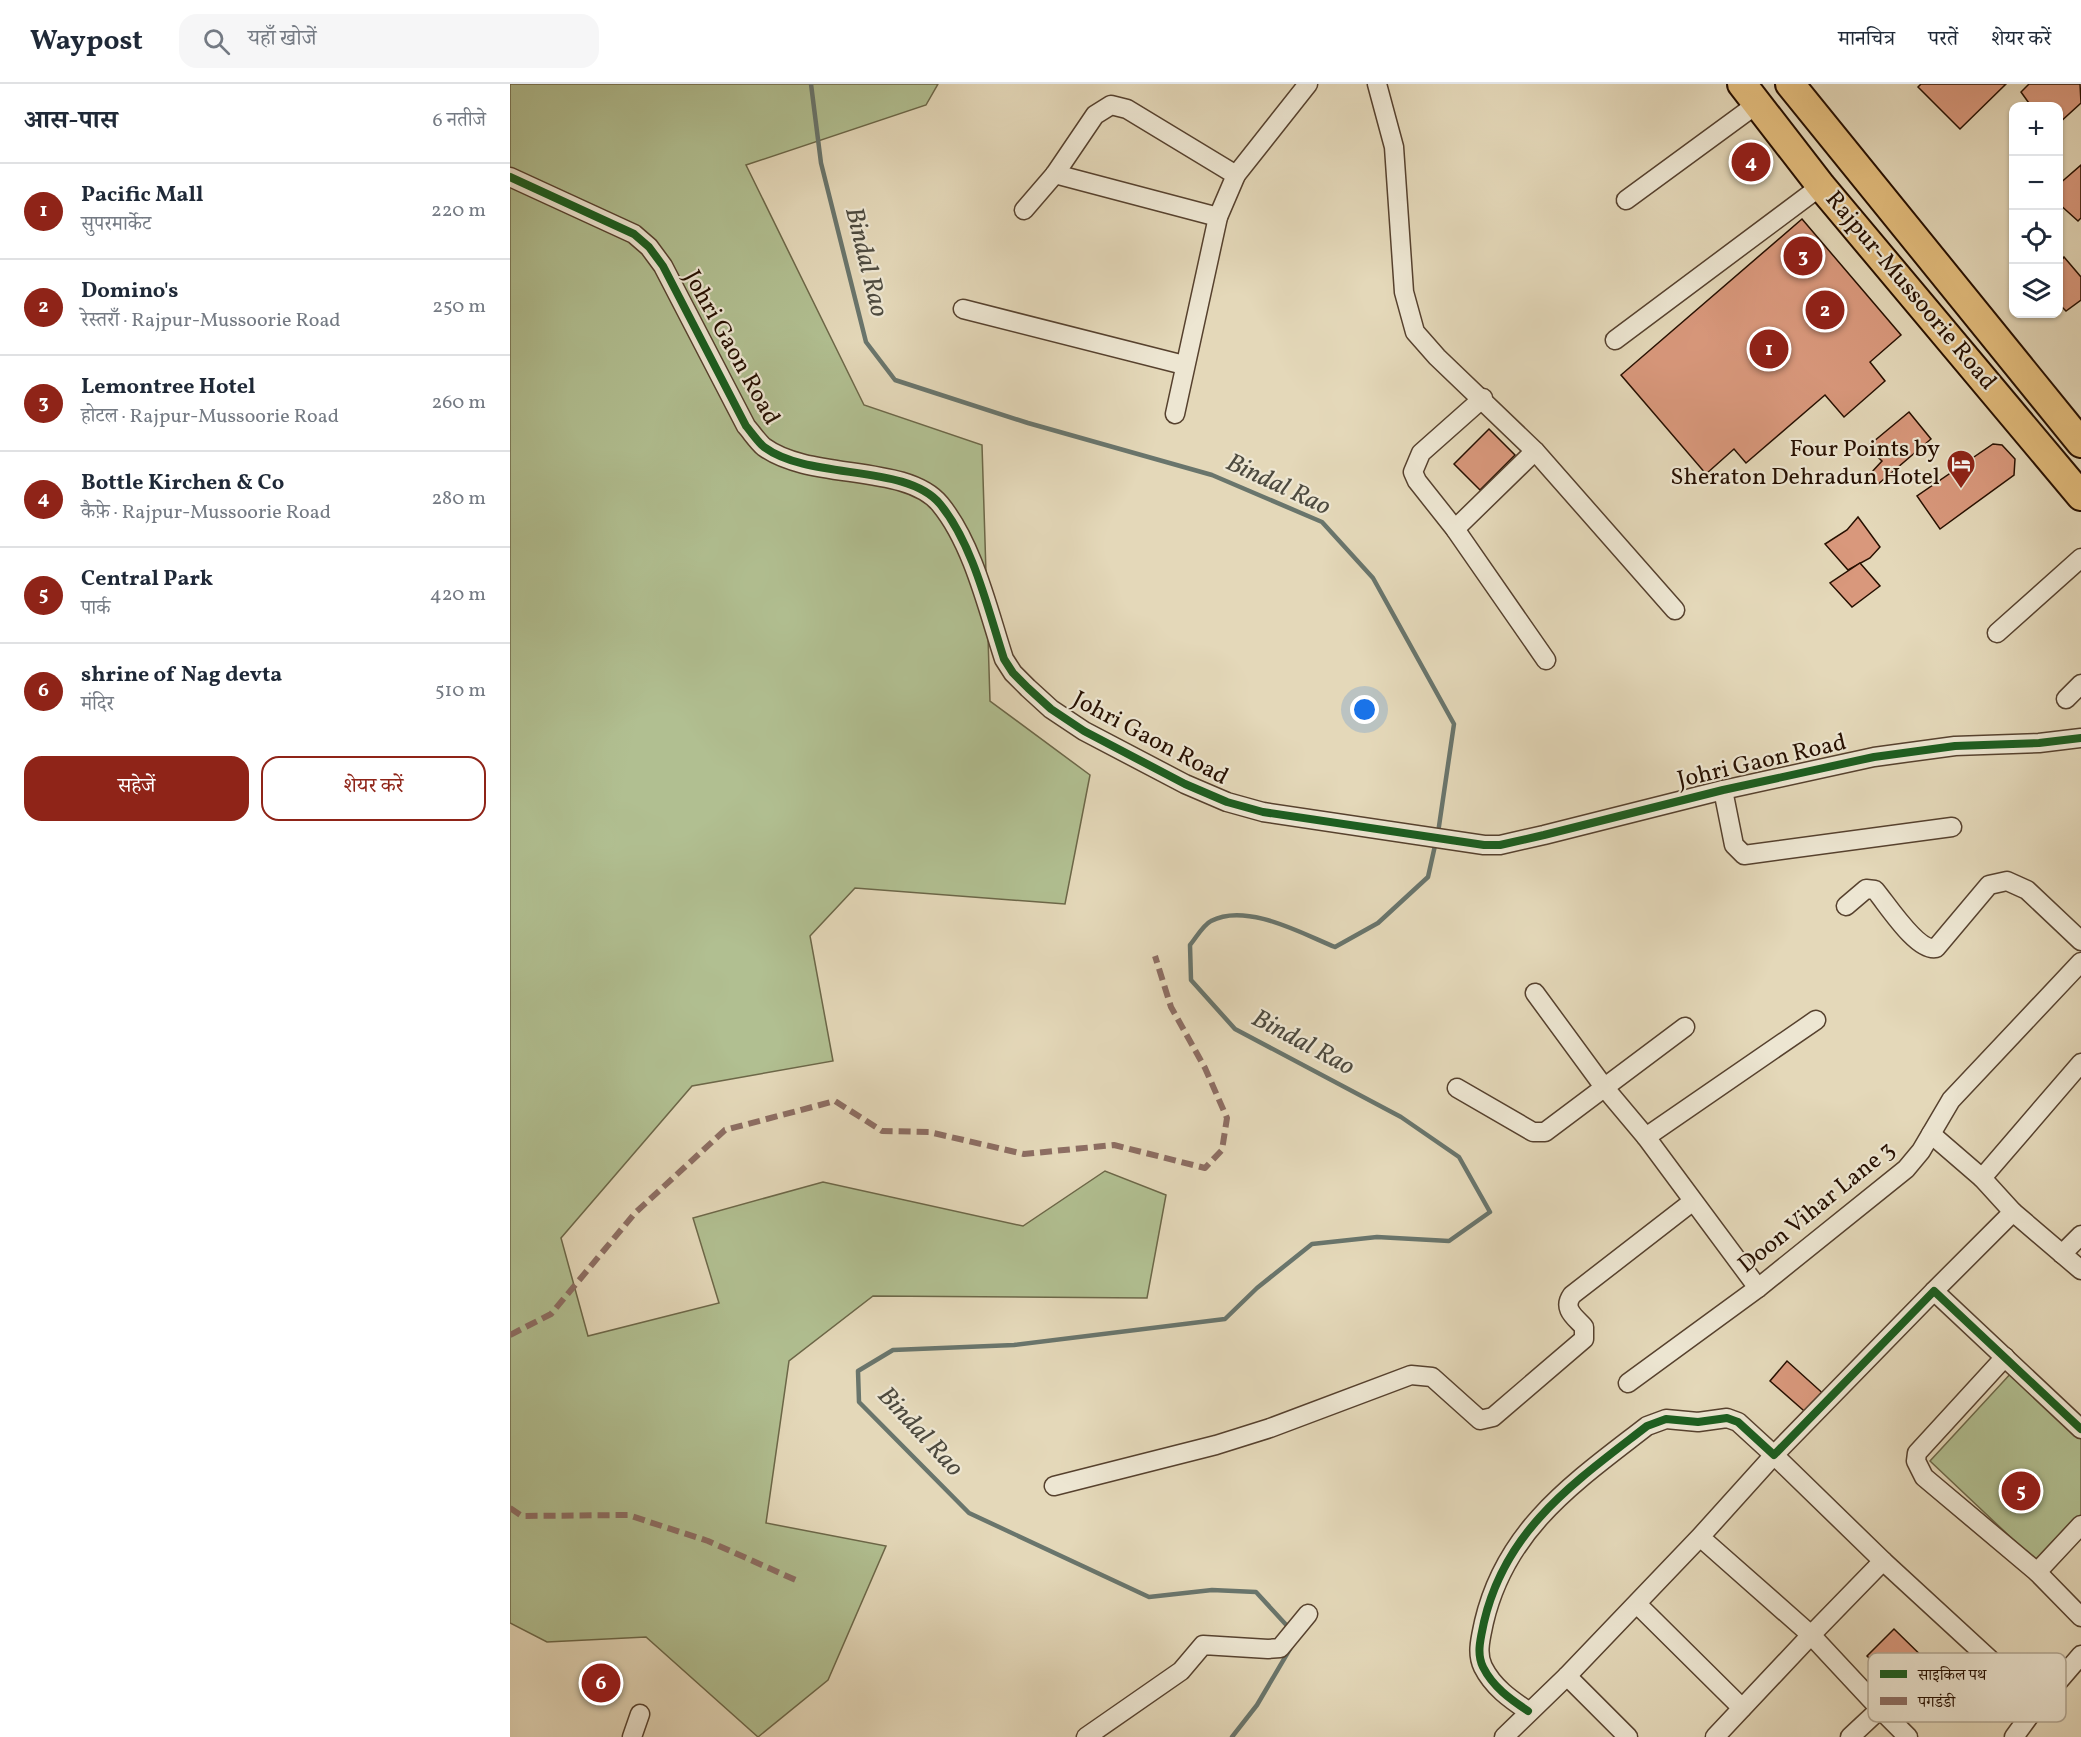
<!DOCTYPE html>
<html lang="hi">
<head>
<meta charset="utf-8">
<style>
	body { margin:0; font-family:Vollkorn,"Noto Serif Devanagari",serif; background:#f6f6f7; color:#1f2937 }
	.controls { position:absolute; right:18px; top:18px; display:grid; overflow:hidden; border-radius:12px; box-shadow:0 2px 4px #0004 }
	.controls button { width:54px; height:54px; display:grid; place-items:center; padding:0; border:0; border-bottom:2px solid #e0e1e3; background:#fff; color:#1f2937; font:30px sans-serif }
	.you { position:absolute; left:855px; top:626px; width:21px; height:21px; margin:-15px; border:4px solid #fff; border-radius:50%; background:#1a73e8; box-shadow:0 0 0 9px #1a73e833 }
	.badge { display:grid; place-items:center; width:39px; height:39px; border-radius:50%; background:#8f2418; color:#fff; font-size:20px; font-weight:700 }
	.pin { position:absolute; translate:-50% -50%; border:3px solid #fff; box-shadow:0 2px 6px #0006 }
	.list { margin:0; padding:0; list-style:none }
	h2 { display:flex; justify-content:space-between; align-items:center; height:78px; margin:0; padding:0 24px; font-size:26px }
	h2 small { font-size:20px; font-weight:400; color:#747a83 }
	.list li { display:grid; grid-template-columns:39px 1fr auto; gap:18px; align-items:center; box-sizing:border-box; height:96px; padding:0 24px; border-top:2px solid #e0e1e3 }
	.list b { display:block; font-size:22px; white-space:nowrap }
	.list p { margin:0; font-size:20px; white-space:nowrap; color:#747a83 }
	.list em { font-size:20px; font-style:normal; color:#747a83 }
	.actions { display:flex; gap:12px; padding:18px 24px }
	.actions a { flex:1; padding:14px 0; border:2px solid #8f2418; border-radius:18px; text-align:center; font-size:21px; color:#8f2418 }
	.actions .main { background:#8f2418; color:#fff }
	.icon { flex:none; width:33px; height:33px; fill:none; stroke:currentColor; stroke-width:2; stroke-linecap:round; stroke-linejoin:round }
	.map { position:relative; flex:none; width:1571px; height:1653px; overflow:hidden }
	header { display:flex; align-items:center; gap:36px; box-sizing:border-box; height:84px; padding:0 30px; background:#fff; border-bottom:2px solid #e0e1e3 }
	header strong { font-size:28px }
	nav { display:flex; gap:33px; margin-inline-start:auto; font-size:21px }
	.search { width:420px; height:54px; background:#f6f6f7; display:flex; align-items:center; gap:15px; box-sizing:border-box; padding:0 21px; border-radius:18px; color:#747a83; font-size:22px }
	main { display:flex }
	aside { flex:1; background:#fff }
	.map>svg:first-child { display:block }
	.green { fill:#b1bf91; stroke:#6c6748; stroke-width:1.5 }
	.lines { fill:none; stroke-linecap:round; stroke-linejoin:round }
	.stream { stroke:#69756c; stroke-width:4.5 }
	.building { fill:#d9987c; stroke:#260f00; stroke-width:1.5 }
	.street-casing { stroke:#56412e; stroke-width:21 }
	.primary-casing { stroke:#260f00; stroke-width:32 }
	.street { stroke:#ede6d2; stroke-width:18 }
	.primary { stroke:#e2bc7c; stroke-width:28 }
	.quiet { stroke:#8d6e63; stroke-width:6; stroke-dasharray:12 6; stroke-linecap:butt }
	.cycleway-casing { stroke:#ede6d2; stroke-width:11 }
	.cycleway { stroke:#1b5e20; stroke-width:8 }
	.labels { text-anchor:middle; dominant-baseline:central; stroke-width:4.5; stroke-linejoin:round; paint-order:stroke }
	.street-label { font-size:24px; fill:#260f00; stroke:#ede6d2 }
	.poi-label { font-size:24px; fill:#260f00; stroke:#ede6d2; text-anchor:end }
	.water-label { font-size:26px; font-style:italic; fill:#4d4a3f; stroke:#ede6d2 }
	.key { fill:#ede6d2; stroke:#b1a693; stroke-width:1.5 }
	.key-label { font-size:16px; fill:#260f00 }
</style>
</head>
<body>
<header>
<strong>Waypost</strong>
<div class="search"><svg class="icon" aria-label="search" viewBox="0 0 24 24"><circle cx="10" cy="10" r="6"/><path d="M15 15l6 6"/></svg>यहाँ खोजें</div>
<nav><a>मानचित्र</a><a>परतें</a><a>शेयर करें</a></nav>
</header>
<main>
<aside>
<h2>आस-पास<small>6 नतीजे</small></h2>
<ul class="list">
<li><span class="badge">1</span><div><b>Pacific Mall</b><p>सुपरमार्केट</p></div><em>220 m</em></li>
<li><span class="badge">2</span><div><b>Domino's</b><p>रेस्तराँ · Rajpur-Mussoorie Road</p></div><em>250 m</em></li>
<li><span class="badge">3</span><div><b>Lemontree Hotel</b><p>होटल · Rajpur-Mussoorie Road</p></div><em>260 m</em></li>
<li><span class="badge">4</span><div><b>Bottle Kirchen &amp; Co</b><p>कैफ़े · Rajpur-Mussoorie Road</p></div><em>280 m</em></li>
<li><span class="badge">5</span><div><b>Central Park</b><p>पार्क</p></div><em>420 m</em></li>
<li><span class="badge">6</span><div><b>shrine of Nag devta</b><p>मंदिर</p></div><em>510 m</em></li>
</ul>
<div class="actions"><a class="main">सहेजें</a><a>शेयर करें</a></div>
</aside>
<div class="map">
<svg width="1571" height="1653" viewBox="0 0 1571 1653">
	<rect width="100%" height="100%" fill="#e4d8b9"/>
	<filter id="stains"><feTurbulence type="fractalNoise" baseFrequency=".00333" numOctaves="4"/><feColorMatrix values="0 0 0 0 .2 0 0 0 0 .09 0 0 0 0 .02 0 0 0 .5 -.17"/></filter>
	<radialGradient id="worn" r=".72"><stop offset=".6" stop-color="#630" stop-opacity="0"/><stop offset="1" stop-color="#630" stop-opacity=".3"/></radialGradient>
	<g class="green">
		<polygon points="0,0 428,0 416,21 236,81 354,321 472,361 480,617 580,691 555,820 345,804 300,852 323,977 182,1002 51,1154 78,1252 209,1219 183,1134 313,1098 513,1142 595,1087 656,1111 637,1214 363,1212 279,1277 256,1439 376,1462 318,1596 248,1653 136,1553 37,1558 0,1539"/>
		<polygon points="1503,1287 1571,1351 1571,1437 1530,1481 1420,1377"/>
	</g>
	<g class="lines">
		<g class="stream">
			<polyline points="301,0 311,79 356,258 385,296 518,339 702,391 812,438 863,494 944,640 928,749"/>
			<path d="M780 1545 746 1508 702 1506 639 1513 459 1429 349 1318 348 1287 383 1266 504 1261 715 1235 747 1204 802 1160 867 1153 939 1157 980 1128 949 1073 891 1033 725 945 681 896 680 861C686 854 693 841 701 837 736 818 793 850 825 863L868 839 918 793 926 757"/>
			<polyline points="722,1653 747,1621 787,1553"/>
		</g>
	</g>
	<g class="building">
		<polygon points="1411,0 1496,0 1450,45 1408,3"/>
		<polygon points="1519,0 1570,0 1571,19 1548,40 1548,22 1521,22 1511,8"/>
		<polygon points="1571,81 1571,134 1568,137 1548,119 1548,101"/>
		<polygon points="1292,135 1391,251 1360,278 1375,297 1334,333 1315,311 1236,379 1224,365 1196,390 1111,291"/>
		<polygon points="1554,173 1571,193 1571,216 1556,227 1548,219 1548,181"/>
		<polygon points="1399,328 1421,355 1367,401 1361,389 1372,377 1357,363"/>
		<polygon points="979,345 1005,371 970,406 944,380"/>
		<polygon points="1483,360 1492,361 1505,375 1504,391 1430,445 1407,412"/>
		<polygon points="1348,433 1370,463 1360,474 1338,486 1315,460 1337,446"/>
		<polygon points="1350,479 1370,502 1342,523 1320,499"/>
		<polygon points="1277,1277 1318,1314 1301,1333 1260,1297"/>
		<polygon points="1384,1545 1427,1587 1401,1614 1357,1572"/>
	</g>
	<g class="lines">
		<g class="street-casing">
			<g id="street">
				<polyline points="867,0 884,63 894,208 905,248 927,273 1025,367 1165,526"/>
				<polyline points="545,90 708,133"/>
				<path d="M0 93 124 150 139 163 153 182 236 342C242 349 248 358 254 363 300 397 396 379 430 420 463 460 478 526 494 575L503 589 518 604 541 625 574 647 675 700 717 718 753 728 974 761H990L1034 751 1213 706 1364 673 1445 662 1529 659 1571 654"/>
				<polyline points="1116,116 1247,20"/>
				<polyline points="514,126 545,90 585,31 601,21 617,25 726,91"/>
				<polyline points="453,225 674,281"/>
				<polyline points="1105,256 1311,102"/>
				<polyline points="973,314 911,369 903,388 907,397 945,445 1036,576"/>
				<polyline points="665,330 708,133 726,91 798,0"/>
				<polyline points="945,445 1025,367"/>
				<polyline points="1487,549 1571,474"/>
				<polyline points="1556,615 1571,600"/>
				<polyline points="1213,706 1224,761 1234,771 1442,743"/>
				<path d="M1336 822 1356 805 1365 806C1377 820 1407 868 1426 864L1479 801 1497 797 1517 806 1571 857"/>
				<polyline points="1025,909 1094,1003 1136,1053"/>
				<polyline points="947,1004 1023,1048 1035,1048 1175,943"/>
				<polyline points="1421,1050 1472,1094"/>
				<polyline points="1503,1128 1472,1094 1571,979"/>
				<polyline points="1552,1170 1571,1151"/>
				<polyline points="1248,1204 1136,1053 1306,936"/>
				<polyline points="1424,1207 1503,1128 1571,1186"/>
				<polyline points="1495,1273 1407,1369 1406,1377 1414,1393 1527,1488 1571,1441"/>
				<polyline points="1118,1299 1248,1204 1396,1085 1411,1067 1441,1016 1571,878"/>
				<path d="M544 1402 706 1361 760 1344 901 1291 922 1293 970 1336 983 1333 1074 1255V1243C1065 1233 1052 1225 1062 1211L1182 1118"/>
				<polyline points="1373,1477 1523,1615 1535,1613 1571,1571"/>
				<polyline points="1527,1488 1571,1533"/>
				<polyline points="1127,1520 1232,1624"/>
				<polyline points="1057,1592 1190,1453 1301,1551 1373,1477 1264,1371 1190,1453"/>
				<path d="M1018 1627C1000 1615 983 1603 973 1583 966 1569 971 1553 974 1538 996 1444 1065 1398 1137 1342L1156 1335 1188 1338 1217 1334 1228 1338 1264 1371 1424 1207 1571 1345"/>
				<polyline points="122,1653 130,1630"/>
				<polyline points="576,1653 671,1587 693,1561 758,1565 770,1564 798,1530"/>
				<polyline points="994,1653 1057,1592 1118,1653"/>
				<polyline points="1205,1653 1301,1551 1370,1625"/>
				<polyline points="1340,1653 1370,1625 1398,1653"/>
				<polyline points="1504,1653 1531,1616"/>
			</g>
		</g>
		<g class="primary-casing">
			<g id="primary">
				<polyline points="1232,0 1311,102 1571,412"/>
				<polyline points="1280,0 1571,359"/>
			</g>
		</g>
		<use href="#street" class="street"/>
		<use href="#primary" class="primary"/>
		<g class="quiet">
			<polyline points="0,1251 41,1230 125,1129 215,1046 325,1017 372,1047 419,1048 514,1070 604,1061 695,1084 712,1066 717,1034 695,984 661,923 645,872"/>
			<polyline points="0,1424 12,1432 118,1431 198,1457 288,1497"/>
		</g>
		<g class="cycleway-casing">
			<g id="cycleway">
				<path d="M0 93 124 150 139 163 153 182 236 342C242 349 248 358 254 363 300 397 396 379 430 420 463 460 478 526 494 575L503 589 518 604 541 625 574 647 675 700 717 718 753 728 974 761H990L1034 751 1213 706 1364 673 1445 662 1529 659 1571 654"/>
				<path d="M1018 1627C1000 1615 983 1603 973 1583 966 1569 971 1553 974 1538 996 1444 1065 1398 1137 1342L1156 1335 1188 1338 1217 1334 1228 1338 1264 1371 1424 1207 1571 1345"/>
			</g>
		</g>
		<use href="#cycleway" class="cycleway"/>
	</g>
	<defs>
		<g id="hotel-pin" transform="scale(1.5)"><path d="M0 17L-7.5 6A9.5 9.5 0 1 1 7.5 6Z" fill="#8f2418" stroke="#ede6d2"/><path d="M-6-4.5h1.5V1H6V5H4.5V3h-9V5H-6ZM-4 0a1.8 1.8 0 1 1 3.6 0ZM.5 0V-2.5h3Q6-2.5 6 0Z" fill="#fff"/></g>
	</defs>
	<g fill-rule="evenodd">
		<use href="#hotel-pin" x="1451" y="380"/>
	</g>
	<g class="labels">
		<g class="street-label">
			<text transform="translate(1400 207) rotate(50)">Rajpur-Mussoorie Road</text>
			<text transform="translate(221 264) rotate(61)">Johri Gaon Road</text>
			<text transform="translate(640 655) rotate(28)">Johri Gaon Road</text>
			<text transform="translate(1252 678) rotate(-13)">Johri Gaon Road</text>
			<text transform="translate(1307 1124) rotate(-39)">Doon Vihar Lane 3</text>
		</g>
		<g class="poi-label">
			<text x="1430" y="366">Four Points by<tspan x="1430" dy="28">Sheraton Dehradun Hotel</tspan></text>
		</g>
		<g class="water-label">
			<text transform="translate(356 178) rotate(76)">Bindal Rao</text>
			<text transform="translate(768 401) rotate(25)">Bindal Rao</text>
			<text transform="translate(793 959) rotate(28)">Bindal Rao</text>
			<text transform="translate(410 1348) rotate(47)">Bindal Rao</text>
		</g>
	</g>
	<rect x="1358" y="1569" width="198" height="69" rx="9" class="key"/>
	<rect x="1370" y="1586" width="27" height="8" fill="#1b5e20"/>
	<rect x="1370" y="1613" width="27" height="8" fill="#8d6e63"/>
	<g class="key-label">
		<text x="1408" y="1596">साइकिल पथ</text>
		<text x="1408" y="1623">पगडंडी</text>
	</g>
	<rect width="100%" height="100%" filter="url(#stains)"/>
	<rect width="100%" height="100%" fill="url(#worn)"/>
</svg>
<div class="controls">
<button>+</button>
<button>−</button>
<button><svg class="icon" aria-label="locate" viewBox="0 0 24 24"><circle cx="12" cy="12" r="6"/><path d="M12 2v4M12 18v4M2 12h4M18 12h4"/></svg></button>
<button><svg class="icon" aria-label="layers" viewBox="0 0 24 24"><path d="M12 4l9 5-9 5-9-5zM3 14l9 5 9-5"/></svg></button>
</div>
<div class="you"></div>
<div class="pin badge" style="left:1259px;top:265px">1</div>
<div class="pin badge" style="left:1315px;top:226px">2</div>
<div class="pin badge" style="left:1293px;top:172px">3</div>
<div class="pin badge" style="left:1241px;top:78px">4</div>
<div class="pin badge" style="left:1511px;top:1407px">5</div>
<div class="pin badge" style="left:91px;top:1599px">6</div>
</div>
</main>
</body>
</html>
